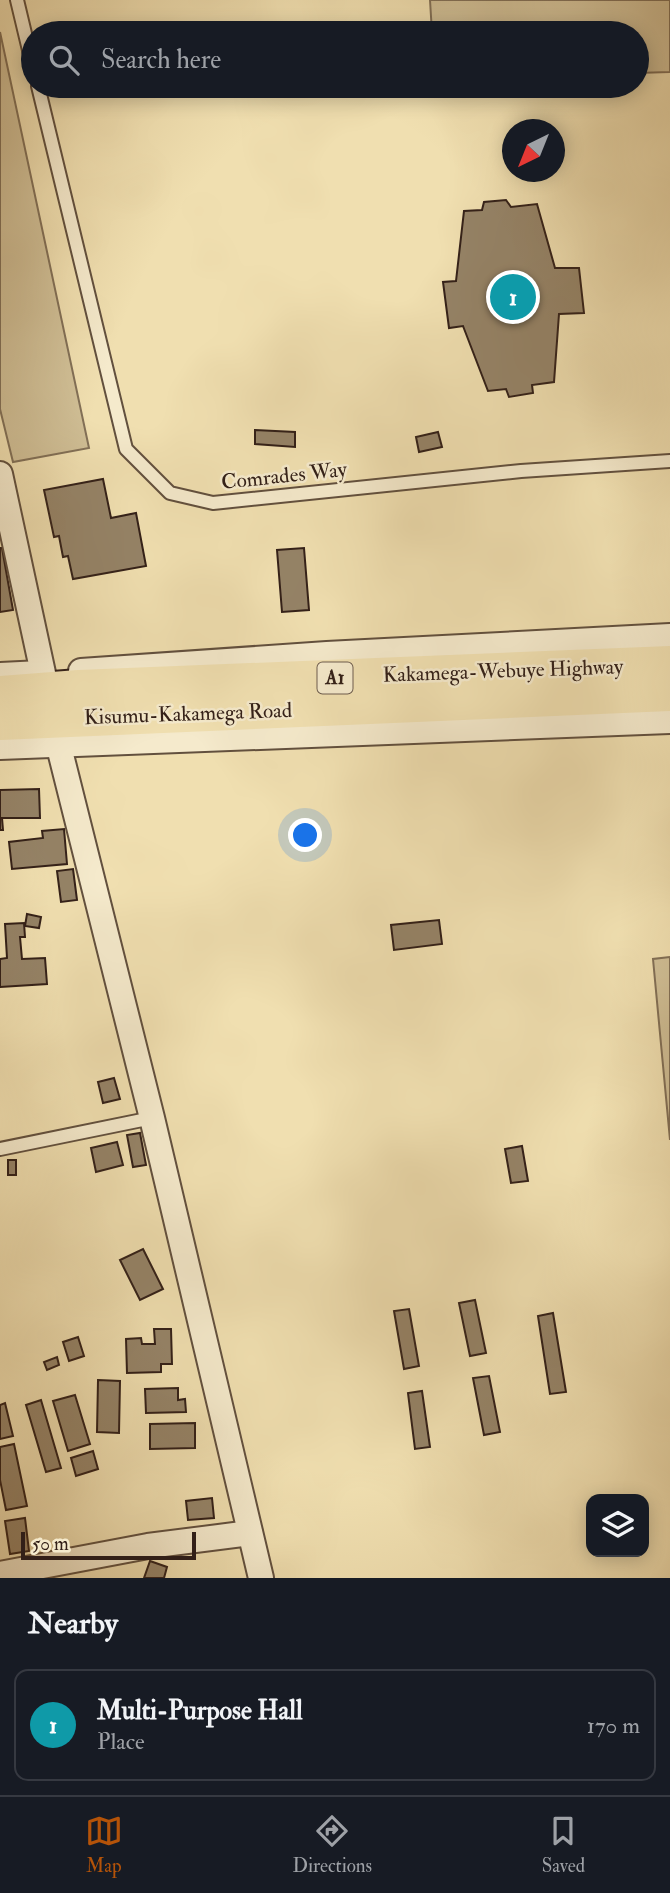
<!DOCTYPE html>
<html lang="en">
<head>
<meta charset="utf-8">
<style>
	body { margin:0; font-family:"IM FELL Double Pica",serif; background:#242831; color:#f1f3f6 }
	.controls { position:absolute; right:21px; bottom:21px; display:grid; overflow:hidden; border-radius:14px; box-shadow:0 4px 18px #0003 }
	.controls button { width:63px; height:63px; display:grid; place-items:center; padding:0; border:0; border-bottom:2px solid #363941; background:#171b24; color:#f1f3f6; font:35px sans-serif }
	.compass { position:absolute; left:502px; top:119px; width:63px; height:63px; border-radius:50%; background:#171b24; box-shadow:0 4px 18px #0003; rotate:223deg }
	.scale { position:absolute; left:21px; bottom:18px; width:175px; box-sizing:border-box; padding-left:7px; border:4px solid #332018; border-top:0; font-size:19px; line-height:24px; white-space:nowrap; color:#332018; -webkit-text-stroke:5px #f5eacc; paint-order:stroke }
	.you { position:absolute; left:306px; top:836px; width:24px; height:24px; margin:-18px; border:5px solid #fff; border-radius:50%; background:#1a73e8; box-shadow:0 0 0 10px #1a73e833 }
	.badge { display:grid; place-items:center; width:46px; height:46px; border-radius:50%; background:#b45309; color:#fff; font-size:23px; font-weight:700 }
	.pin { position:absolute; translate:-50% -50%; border:4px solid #fff; box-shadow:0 2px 7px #0006 }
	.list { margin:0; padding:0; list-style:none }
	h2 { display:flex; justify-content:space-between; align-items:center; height:91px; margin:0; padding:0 28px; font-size:30px }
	h2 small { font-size:23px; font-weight:400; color:#9ea1a6 }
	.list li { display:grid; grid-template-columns:46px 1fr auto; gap:21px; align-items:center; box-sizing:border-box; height:112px; margin:0 14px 14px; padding:0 14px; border:2px solid #363941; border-radius:14px }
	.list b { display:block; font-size:26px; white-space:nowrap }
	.list p { margin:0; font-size:23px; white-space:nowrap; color:#9ea1a6 }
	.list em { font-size:23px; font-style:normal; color:#9ea1a6 }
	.icon { flex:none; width:38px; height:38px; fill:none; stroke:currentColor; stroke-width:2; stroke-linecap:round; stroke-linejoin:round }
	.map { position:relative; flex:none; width:670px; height:1578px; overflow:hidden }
	.search { position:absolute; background:#171b24; box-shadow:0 4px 18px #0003; left:21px; right:21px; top:21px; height:77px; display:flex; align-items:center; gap:18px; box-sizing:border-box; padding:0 24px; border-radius:38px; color:#9ea1a6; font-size:26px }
	.sheet { height:217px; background:#171b24 }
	nav { display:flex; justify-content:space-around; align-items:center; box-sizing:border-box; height:98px; border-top:2px solid #363941; background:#171b24; font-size:19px; color:#9ea1a6 }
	nav a { display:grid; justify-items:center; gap:4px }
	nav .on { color:#b45309 }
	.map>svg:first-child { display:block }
	.green { fill:#d0bf96; stroke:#827057; stroke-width:2 }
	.building { fill:#958367; stroke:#332018; stroke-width:2 }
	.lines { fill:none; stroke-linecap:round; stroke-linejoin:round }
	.service-casing { stroke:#62503e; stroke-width:16 }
	.minor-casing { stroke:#62503e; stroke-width:28 }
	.trunk-casing { stroke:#332018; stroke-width:42 }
	.service { stroke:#f5eacc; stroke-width:12 }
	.minor { stroke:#f5eacc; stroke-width:24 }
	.trunk { stroke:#f0dfb0; stroke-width:38 }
	.labels { text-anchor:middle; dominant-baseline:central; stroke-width:5; stroke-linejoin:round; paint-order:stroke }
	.shield { fill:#f5eacc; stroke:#6d5d4e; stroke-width:2 }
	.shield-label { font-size:19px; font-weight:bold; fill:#332018 }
	.street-label { font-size:21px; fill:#332018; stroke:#f5eacc }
</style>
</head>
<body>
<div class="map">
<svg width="670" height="1578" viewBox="0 0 670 1578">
	<rect width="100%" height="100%" fill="#f0dfb0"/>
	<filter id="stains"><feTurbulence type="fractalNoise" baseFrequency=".00286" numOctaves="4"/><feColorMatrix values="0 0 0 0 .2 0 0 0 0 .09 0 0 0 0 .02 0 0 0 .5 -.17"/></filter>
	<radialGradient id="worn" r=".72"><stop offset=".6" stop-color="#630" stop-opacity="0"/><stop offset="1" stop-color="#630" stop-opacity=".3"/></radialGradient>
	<g class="green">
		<polygon points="430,0 670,0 670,72 637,73 637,33 432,33"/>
		<polygon points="0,32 89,448 13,462 0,409"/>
		<polygon points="670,957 670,1140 653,959"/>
	</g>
	<g class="building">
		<polygon points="506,200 511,207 537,204 555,268 579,268 584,313 559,314 554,382 532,385 533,393 509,397 506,389 488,391 463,326 449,328 443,282 456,281 464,211 482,210 484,202"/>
		<polygon points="255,430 295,432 295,447 255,444"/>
		<polygon points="438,432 442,447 419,452 416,437"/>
		<polygon points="103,479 111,518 136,513 146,566 73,579 68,556 63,557 59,536 54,537 44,490"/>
		<polygon points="0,548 2,548 13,610 0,612"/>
		<polygon points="304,548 309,610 282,612 277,550"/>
		<polygon points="39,789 40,818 2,818 3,830 0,830 0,790"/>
		<polygon points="64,829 67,864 12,869 9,842 43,838 42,831"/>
		<polygon points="73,869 77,900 61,902 57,871"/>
		<polygon points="27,914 41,917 39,928 25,926"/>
		<polygon points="439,920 442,944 394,950 391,925"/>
		<polygon points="24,923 25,937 20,937 22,959 45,958 47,984 0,987 0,959 7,958 5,924"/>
		<polygon points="114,1078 120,1099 103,1103 98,1082"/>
		<polygon points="140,1133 146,1165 133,1167 127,1135"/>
		<polygon points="117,1142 123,1165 96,1172 91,1148"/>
		<polygon points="522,1146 528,1181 511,1183 505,1149"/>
		<rect x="8" y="1160" width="8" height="15"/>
		<polygon points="143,1249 163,1289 140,1300 120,1260"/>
		<polygon points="475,1300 486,1353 470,1356 459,1303"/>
		<polygon points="409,1309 419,1366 404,1369 394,1311"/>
		<polygon points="553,1313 566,1392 550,1394 538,1316"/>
		<polygon points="154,1329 171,1329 172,1364 161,1364 161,1372 127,1373 126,1339 141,1338 142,1344 155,1344"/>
		<polygon points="78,1337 84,1356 69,1361 63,1342"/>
		<polygon points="57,1357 59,1365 47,1370 44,1362"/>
		<polygon points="489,1376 500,1432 484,1435 473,1378"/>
		<polygon points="98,1380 120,1381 119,1433 97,1432"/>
		<polygon points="178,1388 178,1400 185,1399 186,1412 146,1413 145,1389"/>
		<polygon points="422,1391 430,1447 415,1449 408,1393"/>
		<polygon points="75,1395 90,1444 68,1451 53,1401"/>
		<polygon points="41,1400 61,1468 46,1472 26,1405"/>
		<polygon points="5,1403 13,1436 0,1439 0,1405"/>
		<polygon points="195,1423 195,1448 150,1449 150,1424"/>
		<polygon points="14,1444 27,1506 6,1510 0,1480 0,1447"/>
		<polygon points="93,1451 98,1469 76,1476 71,1458"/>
		<polygon points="212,1498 214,1518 188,1520 186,1501"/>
		<polygon points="25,1518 29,1551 10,1554 5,1521"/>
		<polygon points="150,1561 167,1567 164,1578 144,1578"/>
	</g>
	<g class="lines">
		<g class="service-casing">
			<g id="service">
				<polyline points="17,0 33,67"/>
				<polyline points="38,86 126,449 170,493 213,503 521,471 670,461"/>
				<polyline points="0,1149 152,1118"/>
			</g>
		</g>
		<g class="minor-casing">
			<g id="minor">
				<polyline points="0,474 43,673"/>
				<polyline points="81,671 327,654 670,636"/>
				<polyline points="0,675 41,673"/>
				<polyline points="58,743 152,1118 261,1578"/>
				<polyline points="0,747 670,721"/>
				<polyline points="0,1574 148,1546 250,1533"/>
			</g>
		</g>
		<g class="trunk-casing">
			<g id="trunk">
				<polyline points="0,695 79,689 670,665"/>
				<polyline points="0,721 670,692"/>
			</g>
		</g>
		<use href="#service" class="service"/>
		<use href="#minor" class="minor"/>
		<use href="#trunk" class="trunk"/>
	</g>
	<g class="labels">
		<rect class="shield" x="317.5" y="662.5" width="35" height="31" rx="5"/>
		<g class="shield-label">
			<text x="335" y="678">A1</text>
		</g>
		<g class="street-label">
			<text transform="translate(284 476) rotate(-6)">Comrades Way</text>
			<text transform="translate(503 671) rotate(-2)">Kakamega-Webuye Highway</text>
			<text transform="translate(188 714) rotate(-2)">Kisumu-Kakamega Road</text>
		</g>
	</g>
	<rect width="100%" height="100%" filter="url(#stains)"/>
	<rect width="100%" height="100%" fill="url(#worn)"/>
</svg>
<div class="controls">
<button><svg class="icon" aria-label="layers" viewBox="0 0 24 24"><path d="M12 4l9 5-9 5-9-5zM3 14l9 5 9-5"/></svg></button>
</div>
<svg class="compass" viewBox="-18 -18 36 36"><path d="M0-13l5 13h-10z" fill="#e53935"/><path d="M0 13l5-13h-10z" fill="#9ea1a6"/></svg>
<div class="scale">50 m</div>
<div class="you"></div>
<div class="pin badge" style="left:513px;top:297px;background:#0f9aa8">1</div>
<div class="search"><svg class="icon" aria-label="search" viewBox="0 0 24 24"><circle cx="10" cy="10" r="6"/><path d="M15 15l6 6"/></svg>Search here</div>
</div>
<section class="sheet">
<h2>Nearby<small></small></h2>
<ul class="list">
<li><span class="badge" style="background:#0f9aa8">1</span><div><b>Multi-Purpose Hall</b><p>Place</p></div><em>170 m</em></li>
</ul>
</section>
<nav>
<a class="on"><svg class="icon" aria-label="map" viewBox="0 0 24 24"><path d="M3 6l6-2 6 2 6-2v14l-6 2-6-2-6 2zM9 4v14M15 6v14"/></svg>Map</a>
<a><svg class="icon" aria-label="directions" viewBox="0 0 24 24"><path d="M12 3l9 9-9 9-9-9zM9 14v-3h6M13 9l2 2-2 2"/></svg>Directions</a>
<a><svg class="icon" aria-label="saved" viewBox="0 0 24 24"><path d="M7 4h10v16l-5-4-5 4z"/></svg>Saved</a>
</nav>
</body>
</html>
